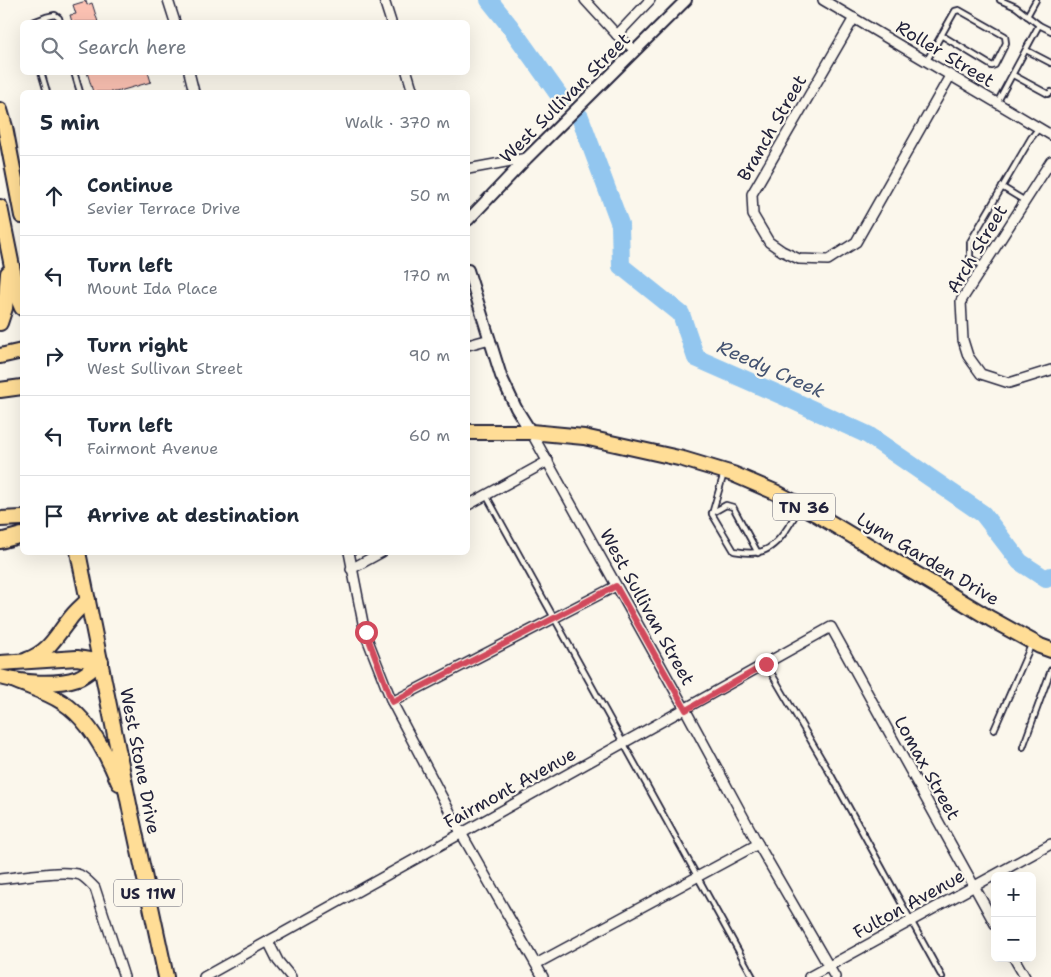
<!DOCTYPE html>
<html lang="en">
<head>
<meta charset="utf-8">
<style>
	body { margin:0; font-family:"Shantell Sans",sans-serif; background:#f6f6f7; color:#1f2937 }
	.controls { position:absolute; right:15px; bottom:15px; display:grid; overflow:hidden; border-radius:8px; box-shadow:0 5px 20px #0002 }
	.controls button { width:45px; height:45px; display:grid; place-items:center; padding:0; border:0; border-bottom:1px solid #e0e1e3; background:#fff; color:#1f2937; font:25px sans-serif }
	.stop { position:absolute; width:15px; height:15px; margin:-11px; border:4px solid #d1495b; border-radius:50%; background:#fff }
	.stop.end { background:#d1495b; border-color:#fff; box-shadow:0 1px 5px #0008 }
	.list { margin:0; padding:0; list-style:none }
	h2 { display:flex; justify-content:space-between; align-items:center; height:65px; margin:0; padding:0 20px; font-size:21px }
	h2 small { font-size:16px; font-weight:400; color:#747a83 }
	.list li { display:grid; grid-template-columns:32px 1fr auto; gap:15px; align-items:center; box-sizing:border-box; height:80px; padding:0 20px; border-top:1px solid #e0e1e3 }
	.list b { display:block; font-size:19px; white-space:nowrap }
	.list p { margin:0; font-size:16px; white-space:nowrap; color:#747a83 }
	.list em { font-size:16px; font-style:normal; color:#747a83 }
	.icon { flex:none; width:28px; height:28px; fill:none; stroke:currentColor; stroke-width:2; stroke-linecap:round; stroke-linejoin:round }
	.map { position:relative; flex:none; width:1051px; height:977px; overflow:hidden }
	.search { position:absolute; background:#fff; box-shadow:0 5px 20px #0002; left:20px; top:20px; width:450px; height:55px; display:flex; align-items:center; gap:12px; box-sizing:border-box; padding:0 18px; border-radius:8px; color:#747a83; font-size:19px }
	.panel { position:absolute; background:#fff; box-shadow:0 5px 20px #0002; left:20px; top:90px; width:450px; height:465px; border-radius:8px }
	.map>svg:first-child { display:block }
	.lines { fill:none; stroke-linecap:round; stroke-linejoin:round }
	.river { stroke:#92c6ef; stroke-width:18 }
	.building { fill:#fcc2b3; stroke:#22223b }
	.service-casing { stroke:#22223b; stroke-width:8 }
	.minor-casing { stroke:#22223b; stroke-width:12 }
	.tertiary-casing { stroke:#22223b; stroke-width:14 }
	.primary-casing { stroke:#22223b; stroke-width:18 }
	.trunk-casing { stroke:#22223b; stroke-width:18 }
	.service { stroke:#fbf7ec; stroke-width:4.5 }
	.minor { stroke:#fbf7ec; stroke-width:9 }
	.tertiary { stroke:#fbf7ec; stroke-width:10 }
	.primary { stroke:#ffdd96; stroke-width:14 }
	.trunk { stroke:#ffdd96; stroke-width:14 }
	.route { stroke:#d1495b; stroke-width:6 }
	.labels { text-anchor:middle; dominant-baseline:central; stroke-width:4.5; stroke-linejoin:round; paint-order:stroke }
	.shield { fill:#fbf7ec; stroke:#636270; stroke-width:1 }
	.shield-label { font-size:16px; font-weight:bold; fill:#22223b }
	.street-label { font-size:18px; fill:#22223b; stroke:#fbf7ec }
	.water-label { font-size:19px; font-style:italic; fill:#445371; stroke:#fbf7ec }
</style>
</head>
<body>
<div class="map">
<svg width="1051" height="977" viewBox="0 0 1051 977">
	<rect width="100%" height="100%" fill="#fbf7ec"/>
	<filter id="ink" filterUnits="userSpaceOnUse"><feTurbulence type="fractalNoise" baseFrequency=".02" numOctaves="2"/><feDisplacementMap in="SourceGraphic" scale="10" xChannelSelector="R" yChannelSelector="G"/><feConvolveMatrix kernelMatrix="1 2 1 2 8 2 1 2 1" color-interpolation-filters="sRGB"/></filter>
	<g filter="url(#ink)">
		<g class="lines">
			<g class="river">
				<polyline points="489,0 509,25 561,98"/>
				<polyline points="580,117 620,224 621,266 681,314 696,358 783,396 868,435 983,514 1020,562 1046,579 1051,576"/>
			</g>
		</g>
		<g class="building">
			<polygon points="86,1 87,5 92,3 98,22 72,22 70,15 76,14 73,5"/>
			<polygon points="87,72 148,72 151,82 116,92 93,92"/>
		</g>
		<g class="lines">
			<g class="service-casing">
				<g id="service">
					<polyline points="1000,0 1016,7 1039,25"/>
					<polyline points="1027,16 1036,0"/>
					<polyline points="33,22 46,17 55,15 59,18 60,22"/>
					<polyline points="1026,50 1051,63"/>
					<polyline points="926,62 955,11 959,10 1005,36 1006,43 995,65 992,66 941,35"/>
					<polyline points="41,72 47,92"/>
					<polyline points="74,72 80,92"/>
					<polyline points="1013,75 1048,94 1051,92"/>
					<polyline points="997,103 1039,25 1051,31"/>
					<polyline points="1002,187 1025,201"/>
					<polyline points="983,266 970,258 970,242 1031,138 1039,128"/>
					<path d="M724 473 712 514 734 551C741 552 750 554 758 552 777 550 792 522 800 506"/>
					<polyline points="486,495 753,977"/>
					<polyline points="712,513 726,505 733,507 758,553"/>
					<polyline points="766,664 831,775 942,977"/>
					<polyline points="994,730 1032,643"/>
					<polyline points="1023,747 1051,670"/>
				</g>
			</g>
			<g class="minor-casing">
				<g id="minor">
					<polyline points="168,0 175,22"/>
					<polyline points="384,0 391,22"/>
					<polyline points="585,0 617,35 635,50"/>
					<polyline points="823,0 1051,135"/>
					<polyline points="854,18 752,194 753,215 769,242 782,251 799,259 828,260 856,242 950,76"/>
					<polyline points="617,35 650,0"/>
					<polyline points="189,72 194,92"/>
					<polyline points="407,72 413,92"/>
					<polyline points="1051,161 961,301 963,340 968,356 981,374 1009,383 1051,370"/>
					<polyline points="468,169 527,158"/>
					<polyline points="468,345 490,339"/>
					<polyline points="531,432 685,709 758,844 835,977"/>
					<polyline points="468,505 548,461"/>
					<polyline points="349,552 365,633 392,702 461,833 543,977"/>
					<polyline points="351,569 382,552"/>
					<polyline points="392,702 616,586"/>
					<path d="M0 879C17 877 66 869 80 875 86 878 90 883 95 888L124 977"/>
					<polyline points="268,941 278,961 291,977"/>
					<polyline points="1014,958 1025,977"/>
					<polyline points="536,964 758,844"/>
					<polyline points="204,977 831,627 995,924"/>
					<polyline points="809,977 1051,844"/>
				</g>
			</g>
			<g class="tertiary-casing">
				<g id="tertiary">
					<polyline points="468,220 527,158 686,0"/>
					<polyline points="468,270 501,376 516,408 531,432"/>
				</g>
			</g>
			<g class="primary-casing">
				<g id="primary">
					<polyline points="468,432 531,432 584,437 683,459 733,474 775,492 816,514 991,619 1040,646 1051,650"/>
					<polyline points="0,519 22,518"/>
				</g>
			</g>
			<g class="trunk-casing">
				<g id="trunk">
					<polyline points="0,110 5,127 22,216"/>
					<polyline points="0,207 19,301 22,308"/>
					<polyline points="0,323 5,308 8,273"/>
					<polyline points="0,356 22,351"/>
					<polyline points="0,390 22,387"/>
					<polyline points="0,541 22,535"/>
					<polyline points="78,552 130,809 166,977"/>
					<path d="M27 660C50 651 55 637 69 620 74 612 82 606 88 600"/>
					<polyline points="0,663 77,658 101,662"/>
					<path d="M0 677C23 683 55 686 78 678 86 675 94 667 101 662"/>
					<path d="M13 680C29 687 47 692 62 702 89 719 107 754 119 783"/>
				</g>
			</g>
			<use href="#service" class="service"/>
			<use href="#minor" class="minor"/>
			<use href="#tertiary" class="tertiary"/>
			<use href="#primary" class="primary"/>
			<use href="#trunk" class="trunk"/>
		</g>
	</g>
	<g class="lines" filter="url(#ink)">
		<polyline class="route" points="366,632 392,702 616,586 686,710 766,664"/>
	</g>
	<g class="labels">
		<g class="shield">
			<rect x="773" y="493.5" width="62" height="27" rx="4"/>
			<rect x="114" y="879.5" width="68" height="27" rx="4"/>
		</g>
		<g class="shield-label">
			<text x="804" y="507">TN 36</text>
			<text x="148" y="893">US 11W</text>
		</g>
		<g class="street-label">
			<text transform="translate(945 54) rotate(31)">Roller Street</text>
			<text transform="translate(565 98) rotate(-45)">West Sullivan Street</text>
			<text transform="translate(772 128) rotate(-60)">Branch Street</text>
			<text transform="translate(977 249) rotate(-59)">Arch Street</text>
			<text transform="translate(928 559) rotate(31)">Lynn Garden Drive</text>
			<text transform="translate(647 607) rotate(61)">West Sullivan Street</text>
			<text transform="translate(140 761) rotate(79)">West Stone Drive</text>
			<text transform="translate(927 768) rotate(61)">Lomax Street</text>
			<text transform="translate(510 788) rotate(-29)">Fairmont Avenue</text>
			<text transform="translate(909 904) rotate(-29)">Fulton Avenue</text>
		</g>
		<g class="water-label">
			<text transform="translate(771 369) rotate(24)">Reedy Creek</text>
		</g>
	</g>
</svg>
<div class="controls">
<button>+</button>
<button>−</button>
</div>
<div class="stop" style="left:366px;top:632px"></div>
<div class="stop end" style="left:766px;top:664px"></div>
<div class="search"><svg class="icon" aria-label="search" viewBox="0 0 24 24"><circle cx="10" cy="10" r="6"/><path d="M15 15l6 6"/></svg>Search here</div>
<section class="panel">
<h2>5 min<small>Walk · 370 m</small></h2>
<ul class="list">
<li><svg class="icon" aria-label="ahead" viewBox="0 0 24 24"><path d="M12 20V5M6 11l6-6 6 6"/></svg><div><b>Continue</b><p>Sevier Terrace Drive</p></div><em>50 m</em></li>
<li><svg class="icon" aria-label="left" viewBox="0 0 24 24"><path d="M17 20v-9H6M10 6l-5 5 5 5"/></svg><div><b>Turn left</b><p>Mount Ida Place</p></div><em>170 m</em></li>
<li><svg class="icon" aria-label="right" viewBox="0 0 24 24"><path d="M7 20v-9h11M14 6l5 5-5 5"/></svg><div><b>Turn right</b><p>West Sullivan Street</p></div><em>90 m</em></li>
<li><svg class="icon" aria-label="left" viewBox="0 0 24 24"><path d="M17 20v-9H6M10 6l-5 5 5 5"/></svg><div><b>Turn left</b><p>Fairmont Avenue</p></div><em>60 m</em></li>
<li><svg class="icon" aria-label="arrive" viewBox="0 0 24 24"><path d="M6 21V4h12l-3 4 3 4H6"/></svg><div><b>Arrive at destination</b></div></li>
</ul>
</section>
</div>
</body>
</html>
